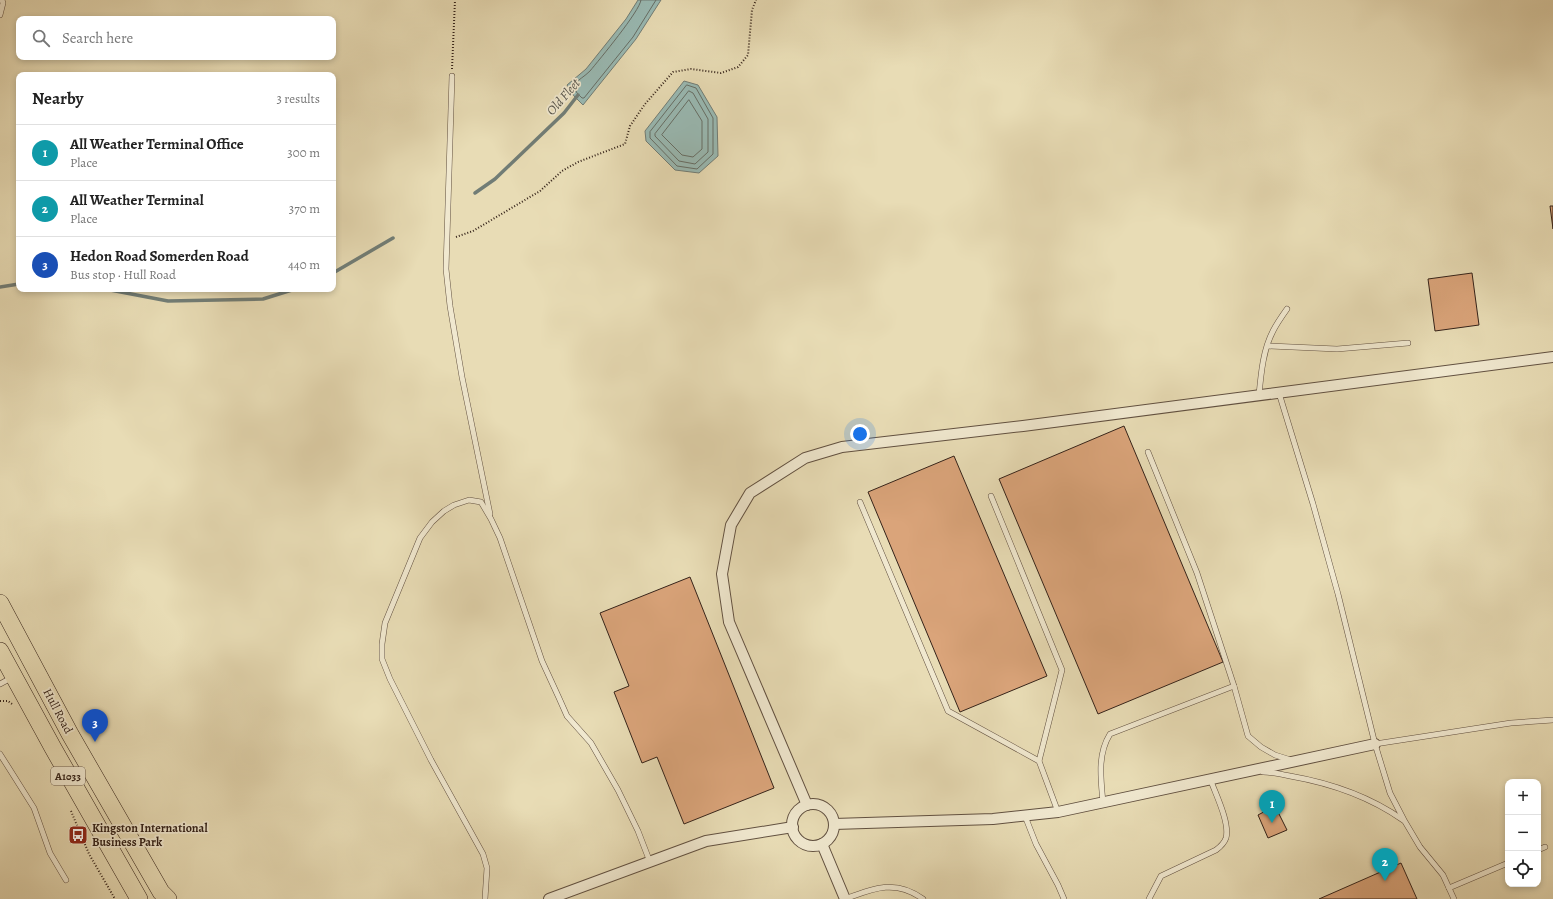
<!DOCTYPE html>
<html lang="en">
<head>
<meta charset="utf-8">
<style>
	body { margin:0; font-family:Alegreya,serif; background:#f6f6f6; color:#222 }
	.controls { position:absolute; right:12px; bottom:12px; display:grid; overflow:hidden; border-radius:8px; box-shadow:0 2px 6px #0003 }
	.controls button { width:36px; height:36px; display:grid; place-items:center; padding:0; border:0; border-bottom:1px solid #e0e0e0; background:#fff; color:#222; font:20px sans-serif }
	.you { position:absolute; left:860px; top:434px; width:14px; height:14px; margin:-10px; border:3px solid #fff; border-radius:50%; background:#1a73e8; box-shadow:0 0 0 6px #1a73e833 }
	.badge { display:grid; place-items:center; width:26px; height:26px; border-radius:50%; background:#2563eb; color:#fff; font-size:13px; font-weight:700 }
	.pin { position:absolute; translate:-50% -33px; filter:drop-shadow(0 1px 2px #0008) }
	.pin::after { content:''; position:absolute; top:21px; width:14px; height:12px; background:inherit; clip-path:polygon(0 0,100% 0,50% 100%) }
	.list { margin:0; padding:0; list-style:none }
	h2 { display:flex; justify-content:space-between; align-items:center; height:52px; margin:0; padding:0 16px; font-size:17px }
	h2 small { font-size:13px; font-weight:400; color:#767676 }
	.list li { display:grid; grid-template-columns:26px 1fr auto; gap:12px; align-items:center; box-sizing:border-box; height:56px; padding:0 16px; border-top:1px solid #e0e0e0 }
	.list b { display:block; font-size:15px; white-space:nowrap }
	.list p { margin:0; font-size:13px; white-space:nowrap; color:#767676 }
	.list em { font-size:13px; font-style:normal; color:#767676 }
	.icon { flex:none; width:22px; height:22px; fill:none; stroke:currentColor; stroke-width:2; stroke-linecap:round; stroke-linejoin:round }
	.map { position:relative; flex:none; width:1553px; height:899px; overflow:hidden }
	.search { position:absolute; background:#fff; box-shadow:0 2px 6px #0003; left:16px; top:16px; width:320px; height:44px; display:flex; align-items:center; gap:10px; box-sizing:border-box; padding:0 14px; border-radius:8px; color:#767676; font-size:15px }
	.panel { position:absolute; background:#fff; box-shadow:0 2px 6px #0003; left:16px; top:72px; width:320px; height:220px; border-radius:8px }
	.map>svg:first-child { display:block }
	.water { fill:#99bab4; stroke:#717d76 }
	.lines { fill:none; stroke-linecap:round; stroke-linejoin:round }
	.shore { stroke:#666e66; stroke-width:1 }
	.stream { stroke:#717d76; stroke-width:3.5 }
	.building { fill:#daa47a; stroke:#342219 }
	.service-casing { stroke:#615040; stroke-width:6 }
	.minor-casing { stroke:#615040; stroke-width:12 }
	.trunk-casing { stroke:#342219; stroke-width:18 }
	.path { stroke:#342219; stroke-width:2; stroke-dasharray:1 2; stroke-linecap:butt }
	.service { stroke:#f0e8cf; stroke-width:5 }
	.minor { stroke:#f0e8cf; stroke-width:10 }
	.trunk { stroke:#e8dcb5; stroke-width:17 }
	.labels { text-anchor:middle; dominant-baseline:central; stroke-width:3.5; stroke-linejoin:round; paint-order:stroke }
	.shield { fill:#f0e8cf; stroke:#6c5d50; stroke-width:1 }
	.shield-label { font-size:11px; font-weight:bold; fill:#342219 }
	.street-label { font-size:12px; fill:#342219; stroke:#f0e8cf }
	.poi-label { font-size:12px; font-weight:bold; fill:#342219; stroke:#f0e8cf; text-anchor:start }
	.water-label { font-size:13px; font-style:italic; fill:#525048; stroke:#f0e8cf }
</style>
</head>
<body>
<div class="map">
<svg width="1553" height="899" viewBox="0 0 1553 899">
	<rect width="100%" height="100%" fill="#e8dcb5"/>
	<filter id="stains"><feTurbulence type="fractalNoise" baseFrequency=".005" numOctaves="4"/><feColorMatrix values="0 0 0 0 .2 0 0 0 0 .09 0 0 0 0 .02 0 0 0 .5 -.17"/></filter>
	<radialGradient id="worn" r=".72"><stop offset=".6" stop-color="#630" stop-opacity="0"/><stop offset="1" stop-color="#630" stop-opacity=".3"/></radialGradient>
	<g class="water">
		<polygon points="638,0 661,0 636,39 583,105 574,96 567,85 586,69 626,19"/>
		<polygon points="684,81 698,85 717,117 718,156 699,173 675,170 646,141 645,131"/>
	</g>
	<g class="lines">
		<g class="shore">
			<path d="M641 0C640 11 599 60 590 71 585 76 578 80 573 85L577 93 582 98H584L588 93 633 37 656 0"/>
			<polygon points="687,85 696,88 713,118 713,154 697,169 677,166 650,138 650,132"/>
			<polygon points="689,91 693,93 708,119 708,152 695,164 679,161 655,136 655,134"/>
			<polygon points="689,100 702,121 702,149 693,157 682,155 662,135"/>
		</g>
		<g class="stream">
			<polyline points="475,193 495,179 564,113 578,95"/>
			<polyline points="333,273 393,238"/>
			<polyline points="0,287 19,284"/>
			<polyline points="105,289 168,301 263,299 295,289"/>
		</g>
	</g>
	<g class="building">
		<polygon points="1550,206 1553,206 1553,229"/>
		<polygon points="1472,273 1479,325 1435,331 1428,279"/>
		<polygon points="1124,426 1223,662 1098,714 999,479"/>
		<polygon points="954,456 1047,676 960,712 868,492"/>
		<polygon points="690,577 774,788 684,824 657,757 642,763 614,692 629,686 600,613"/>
		<polygon points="1275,806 1287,830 1268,838 1258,815"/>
		<polygon points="1401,863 1417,899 1319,899"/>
	</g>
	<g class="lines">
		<g class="service-casing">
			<g id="service">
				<polyline points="0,15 3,3 2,0"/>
				<polyline points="452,76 446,269 450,306 462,377 490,514"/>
				<polyline points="1268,346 1337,349 1408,343"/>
				<polyline points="1279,393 1313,504 1338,594 1375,744 1390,793 1404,820 1420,847 1443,875 1454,899"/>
				<path d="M1259 395C1261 374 1263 350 1273 331 1277 323 1282 316 1287 309"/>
				<polyline points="991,496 1062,670 1039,761"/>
				<polyline points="860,502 948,711 1039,761 1058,812"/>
				<polyline points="0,684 11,678"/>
				<polyline points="1234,686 1248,736 1261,747 1275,755 1291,760"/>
				<polyline points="1375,744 1511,723 1553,720"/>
				<polyline points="0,754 34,808 50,853 66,880"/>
				<path d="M1263 772C1272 772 1281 774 1290 776 1330 783 1369 796 1403 820"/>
				<path d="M1103 803C1101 779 1097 755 1110 734L1234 686 1197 573 1148 452"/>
				<polyline points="1025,816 1036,844 1058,885 1064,899"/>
				<polyline points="1538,850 1545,847"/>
				<polyline points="1449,888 1508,863"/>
				<polyline points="485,899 487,868 483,854 431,760 390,679 382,659 382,644 385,623 420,538 432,522 444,511 454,505 469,500 481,502 491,519 500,538 542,661 559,698 567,716 591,743 618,790 638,831 650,862"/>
				<path d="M845 899C874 888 896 879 923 899"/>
				<path d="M1149 899 1161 876 1216 850C1220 847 1224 844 1226 838 1230 823 1216 795 1211 781"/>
			</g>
		</g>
		<g class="minor-casing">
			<g id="minor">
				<circle cx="813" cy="825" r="21"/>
				<polyline points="807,805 729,622 722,574 731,525 750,493 805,458 842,447 1023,426 1553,357"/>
				<polyline points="834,824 993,819 1058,812 1375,744"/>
				<polyline points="822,844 845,899"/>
				<polyline points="549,899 706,841 793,827"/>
			</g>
		</g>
		<g class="trunk-casing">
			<g id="trunk">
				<polyline points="0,603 70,734 161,892 168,899"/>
				<polyline points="0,651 53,748 139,899"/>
			</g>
		</g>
		<g class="path">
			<polyline points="452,69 455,0"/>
			<polyline points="456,237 473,231 540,191 562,171 578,162 625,144 630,126 645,104 673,72 691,69 721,73 738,67 748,55 752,10 756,0"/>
			<polyline points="0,701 8,701 12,704"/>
			<polyline points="71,811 89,854 115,899"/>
		</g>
		<use href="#service" class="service"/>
		<use href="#minor" class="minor"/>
		<use href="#trunk" class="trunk"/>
	</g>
	<defs>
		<g id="bus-square" transform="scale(1)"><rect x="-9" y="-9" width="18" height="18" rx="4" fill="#8f2418" stroke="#f0e8cf"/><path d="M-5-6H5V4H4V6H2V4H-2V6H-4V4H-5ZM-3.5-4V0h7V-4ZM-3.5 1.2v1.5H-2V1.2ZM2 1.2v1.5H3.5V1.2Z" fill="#fff"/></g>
	</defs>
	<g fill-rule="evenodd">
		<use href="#bus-square" x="78" y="835"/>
	</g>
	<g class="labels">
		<rect class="shield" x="51" y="767" width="34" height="18" rx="3"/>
		<g class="shield-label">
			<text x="68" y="776">A1033</text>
		</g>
		<g class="street-label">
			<text transform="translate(58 711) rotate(62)">Hull Road</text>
		</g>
		<g class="poi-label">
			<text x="92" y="828">Kingston International<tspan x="92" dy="14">Business Park</tspan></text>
		</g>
		<g class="water-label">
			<text transform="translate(563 97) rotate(-49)">Old Fleet</text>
		</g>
	</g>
	<rect width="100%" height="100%" filter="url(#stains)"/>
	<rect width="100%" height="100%" fill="url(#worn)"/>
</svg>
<div class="controls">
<button>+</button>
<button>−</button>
<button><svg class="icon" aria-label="locate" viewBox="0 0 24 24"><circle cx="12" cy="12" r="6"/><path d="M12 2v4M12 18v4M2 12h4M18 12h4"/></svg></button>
</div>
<div class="you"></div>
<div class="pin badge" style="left:1272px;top:823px;background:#0f9aa8">1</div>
<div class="pin badge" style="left:1385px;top:881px;background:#0f9aa8">2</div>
<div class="pin badge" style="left:95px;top:742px;background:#1a4fb4">3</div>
<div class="search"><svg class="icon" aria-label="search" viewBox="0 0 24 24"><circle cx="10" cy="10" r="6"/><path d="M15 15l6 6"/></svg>Search here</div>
<section class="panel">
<h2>Nearby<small>3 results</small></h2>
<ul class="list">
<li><span class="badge" style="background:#0f9aa8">1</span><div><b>All Weather Terminal Office</b><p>Place</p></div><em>300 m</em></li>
<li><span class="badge" style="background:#0f9aa8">2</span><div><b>All Weather Terminal</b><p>Place</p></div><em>370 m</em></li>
<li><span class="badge" style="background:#1a4fb4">3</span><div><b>Hedon Road Somerden Road</b><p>Bus stop · Hull Road</p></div><em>440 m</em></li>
</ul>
</section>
</div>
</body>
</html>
